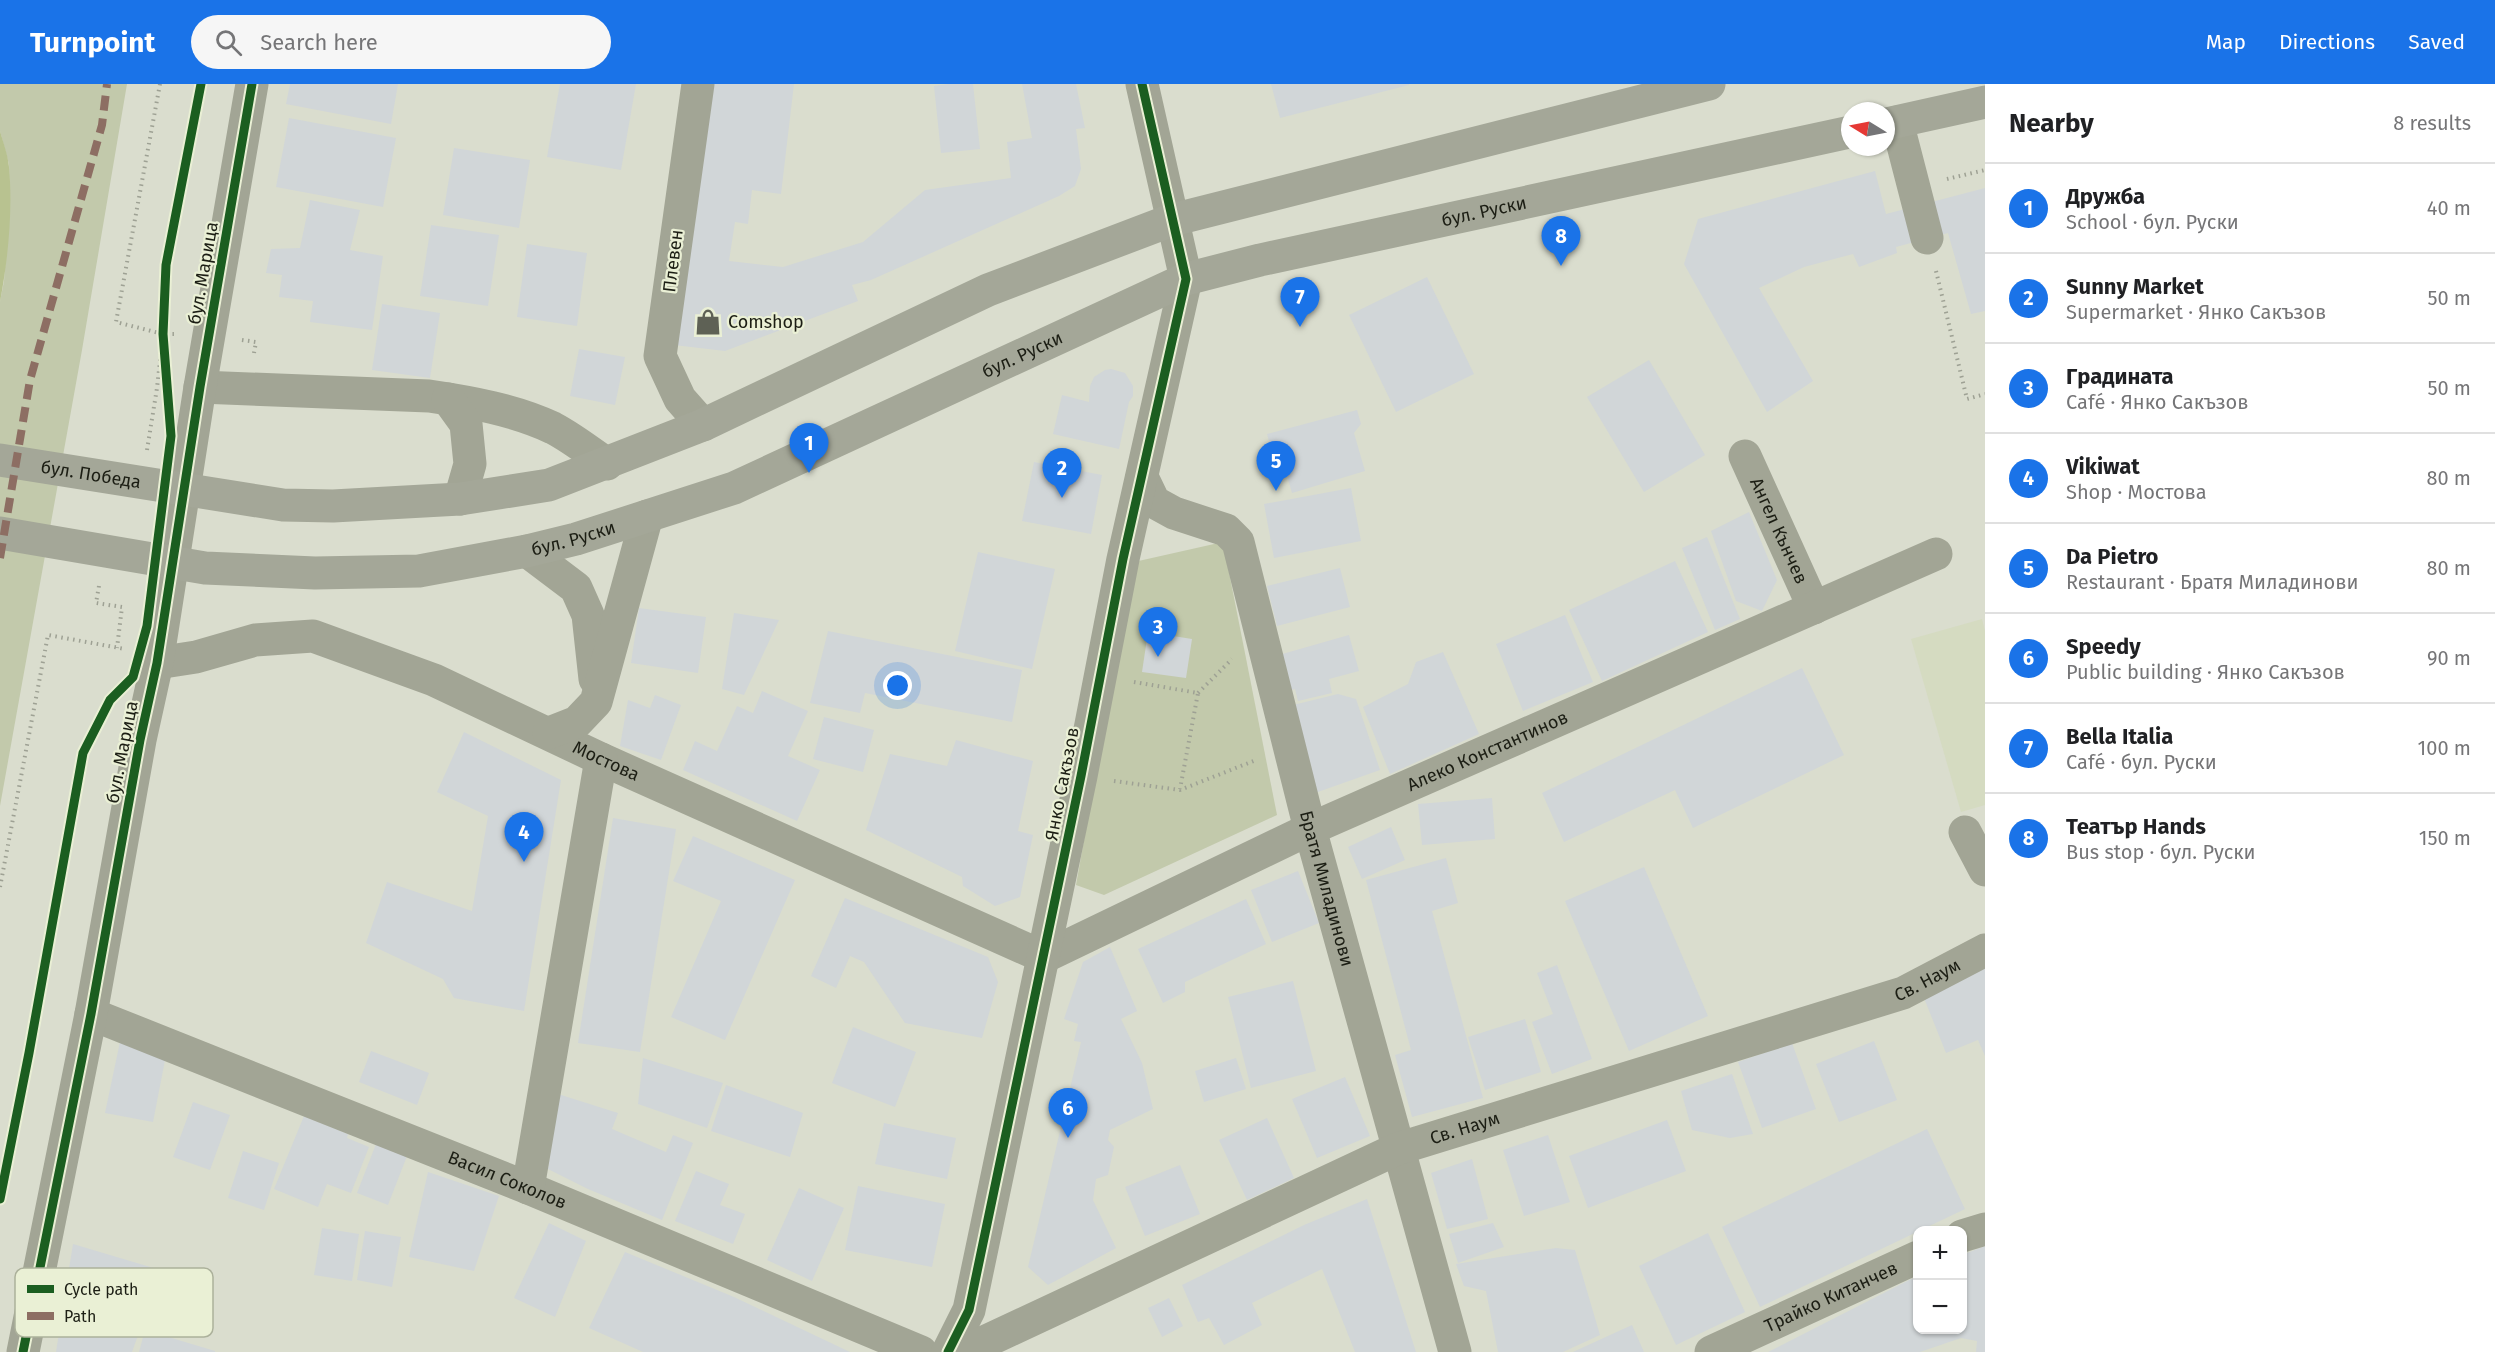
<!DOCTYPE html>
<html lang="en">
<head>
<meta charset="utf-8">
<style>
	body { margin:0; font-family:"Fira Sans",sans-serif; background:#f6f6f6; color:#202124 }
	.controls { position:absolute; right:18px; bottom:18px; display:grid; overflow:hidden; border-radius:12px; box-shadow:0 2px 4px #0004 }
	.controls button { width:54px; height:54px; display:grid; place-items:center; padding:0; border:0; border-bottom:2px solid #e0e0e0; background:#fff; color:#202124; font:30px sans-serif }
	.compass { position:absolute; left:1841px; top:18px; width:54px; height:54px; border-radius:50%; background:#fff; box-shadow:0 2px 4px #0004; rotate:280deg }
	.you { position:absolute; left:898px; top:602px; width:21px; height:21px; margin:-15px; border:4px solid #fff; border-radius:50%; background:#1a73e8; box-shadow:0 0 0 9px #1a73e833 }
	.badge { display:grid; place-items:center; width:39px; height:39px; border-radius:50%; background:#1a73e8; color:#fff; font-size:20px; font-weight:700 }
	.pin { position:absolute; translate:-50% -50px; filter:drop-shadow(0 2px 3px #0008) }
	.pin::after { content:''; position:absolute; top:32px; width:21px; height:18px; background:inherit; clip-path:polygon(0 0,100% 0,50% 100%) }
	.list { margin:0; padding:0; list-style:none }
	h2 { display:flex; justify-content:space-between; align-items:center; height:78px; margin:0; padding:0 24px; font-size:26px }
	h2 small { font-size:20px; font-weight:400; color:#757577 }
	.list li { display:grid; grid-template-columns:39px 1fr auto; gap:18px; align-items:center; box-sizing:border-box; height:90px; padding:0 24px; border-top:2px solid #e0e0e0 }
	.list b { display:block; font-size:22px; white-space:nowrap }
	.list p { margin:0; font-size:20px; white-space:nowrap; color:#757577 }
	.list em { font-size:20px; font-style:normal; color:#757577 }
	.icon { flex:none; width:33px; height:33px; fill:none; stroke:currentColor; stroke-width:2; stroke-linecap:round; stroke-linejoin:round }
	.map { position:relative; flex:none; width:1985px; height:1268px; overflow:hidden }
	header { display:flex; align-items:center; gap:36px; box-sizing:border-box; height:84px; padding:0 30px; background:#1a73e8; color:#fff }
	header strong { font-size:28px }
	nav { display:flex; gap:33px; margin-inline-start:auto; font-size:21px }
	.search { width:420px; height:54px; background:#f6f6f6; display:flex; align-items:center; gap:15px; box-sizing:border-box; padding:0 21px; border-radius:33px; color:#757577; font-size:22px }
	main { display:flex }
	aside { flex:1; background:#fff }
	.map>svg:first-child { display:block }
	.built { fill:#d5dbc1 }
	.green { fill:#c2c9ab }
	.water { fill:#b8c290 }
	.building { fill:#d1d6d8 }
	.lines { fill:none; stroke-linecap:round; stroke-linejoin:round }
	.path { stroke:#9ea194; stroke-width:4; stroke-dasharray:1.5 4.5; stroke-linecap:butt }
	.minor { stroke:#a2a595; stroke-width:33 }
	.major { stroke:#a4a798; stroke-width:33 }
	.quiet { stroke:#8d6e63; stroke-width:8; stroke-dasharray:15 8; stroke-linecap:butt }
	.cycleway-casing { stroke:#eaf0d5; stroke-width:13 }
	.cycleway { stroke:#1b5e20; stroke-width:9 }
	.labels { text-anchor:middle; dominant-baseline:central; stroke-width:4.5; stroke-linejoin:round; paint-order:stroke }
	.street-label { font-size:18px; fill:#1c1e14; stroke:#eaf0d5 }
	.poi-label { font-size:18px; fill:#1c1e14; stroke:#eaf0d5; text-anchor:start }
	.key { fill:#eaf0d5; stroke:#acb19b; stroke-width:1.5 }
	.key-label { font-size:16px; fill:#1c1e14 }
</style>
</head>
<body>
<header>
<strong>Turnpoint</strong>
<div class="search"><svg class="icon" aria-label="search" viewBox="0 0 24 24"><circle cx="10" cy="10" r="6"/><path d="M15 15l6 6"/></svg>Search here</div>
<nav><a>Map</a><a>Directions</a><a>Saved</a></nav>
</header>
<main>
<div class="map">
<svg width="1985" height="1268" viewBox="0 0 1985 1268">
	<rect width="100%" height="100%" fill="#daddce"/>
	<polygon class="built" points="1982,535 1985,547 1985,721 1961,728 1911,555"/>
	<g class="green">
		<polygon points="0,0 127,0 82,266 0,722 0,218 4,197 10,119 9,80 0,47"/>
		<polygon points="1223,458 1277,731 1104,811 1076,801 1134,478"/>
	</g>
	<path class="water" d="M0 47C3 58 8 71 9 83 13 127 8 175 0 218Z"/>
	<g class="building">
		<polygon points="290,0 398,0 391,40 286,20"/>
		<polygon points="560,0 636,0 621,86 547,73"/>
		<polygon points="713,0 794,0 781,110 752,106 748,140 735,138 729,177 783,183 863,158 925,106 1011,94 1007,58 1032,54 1022,0 1076,0 1085,44 1076,45 1081,85 1075,102 1059,112 871,196 852,201 858,217 725,267 674,261"/>
		<polygon points="949,0 973,0 980,65 941,69 934,2"/>
		<polygon points="1271,0 1409,0 1409,1 1280,34"/>
		<polygon points="289,34 396,54 383,123 276,103"/>
		<polygon points="454,64 530,76 519,144 443,131"/>
		<polygon points="1875,87 1886,130 1985,104 1985,227 1971,230 1948,149 1896,163 1897,169 1859,183 1853,170 1804,183 1759,204 1813,297 1767,328 1684,180 1698,135"/>
		<polygon points="310,116 360,126 350,166 383,172 372,246 310,238 313,217 279,213 282,191 266,189 271,165 300,164"/>
		<polygon points="431,141 499,151 488,222 420,212"/>
		<polygon points="527,160 587,169 577,242 517,233"/>
		<polygon points="1427,193 1474,290 1396,328 1349,231"/>
		<polygon points="382,220 440,229 430,294 372,286"/>
		<polygon points="579,265 625,273 615,321 570,312"/>
		<polygon points="1649,276 1705,371 1644,408 1587,313"/>
		<polygon points="1111,285 1125,289 1133,302 1133,312 1129,318 1119,365 1053,350 1062,311 1089,318 1090,302 1094,293 1105,286"/>
		<polygon points="1357,326 1361,340 1354,349 1365,387 1292,409 1284,381 1275,379 1267,350"/>
		<polygon points="1034,378 1102,391 1091,450 1022,437"/>
		<polygon points="1351,404 1361,457 1274,474 1264,420"/>
		<polygon points="1749,428 1777,496 1762,527 1736,517 1711,447"/>
		<polygon points="1707,453 1740,535 1715,546 1682,464"/>
		<polygon points="978,468 1055,485 1032,585 955,567"/>
		<polygon points="1675,477 1708,548 1602,597 1569,526"/>
		<polygon points="1340,484 1350,523 1277,542 1267,502"/>
		<polygon points="639,524 706,533 698,589 631,579"/>
		<polygon points="734,529 779,536 744,611 722,605"/>
		<polygon points="1565,531 1593,598 1523,627 1496,560"/>
		<polygon points="828,547 1022,586 1012,638 865,609 860,629 810,619"/>
		<polygon points="1148,548 1192,555 1186,594 1142,588"/>
		<polygon points="1349,551 1359,587 1329,595 1332,609 1298,617 1295,605 1288,607 1279,571"/>
		<polygon points="1443,568 1479,650 1390,690 1363,623 1408,600 1416,578"/>
		<polygon points="1802,584 1844,671 1693,744 1675,706 1564,758 1542,709"/>
		<polygon points="762,607 808,627 788,672 820,686 797,737 683,686 695,657 717,667 737,622 753,629"/>
		<polygon points="1338,610 1356,615 1380,686 1315,709 1289,622"/>
		<polygon points="655,611 681,621 661,676 620,662 628,616 650,624"/>
		<polygon points="824,633 874,646 863,688 813,675"/>
		<polygon points="464,648 561,696 524,927 454,914 443,895 366,859 387,798 472,827 488,732 437,708"/>
		<polygon points="956,656 1033,677 1018,747 1033,751 1020,813 995,822 963,802 962,793 866,746 890,670 947,682"/>
		<polygon points="1492,714 1495,755 1422,761 1418,720"/>
		<polygon points="613,734 676,745 640,968 578,959"/>
		<polygon points="1391,743 1405,776 1362,795 1348,763"/>
		<polygon points="693,752 795,796 725,956 671,933 721,817 673,797"/>
		<polygon points="1446,774 1458,819 1432,827 1483,1014 1412,1033 1395,971 1411,966 1366,796"/>
		<polygon points="1644,783 1708,932 1629,967 1565,817"/>
		<polygon points="1298,787 1319,839 1272,858 1251,806"/>
		<polygon points="845,814 988,873 998,898 982,954 905,939 864,878 850,872 836,904 811,892"/>
		<polygon points="1246,815 1266,860 1185,898 1185,908 1163,919 1138,865"/>
		<polygon points="1110,863 1137,927 1121,935 1142,979 1153,1025 1110,1046 1108,1056 1114,1063 1108,1091 1096,1095 1093,1116 1116,1164 1048,1201 1028,1183 1081,958 1074,957 1078,940 1064,935 1083,878"/>
		<polygon points="1557,881 1592,975 1552,990 1532,938 1553,930 1537,889"/>
		<polygon points="1985,883 1985,972 1978,956 1946,969 1924,914"/>
		<polygon points="1293,897 1316,987 1251,1004 1228,913"/>
		<polygon points="1525,935 1541,988 1485,1006 1468,953"/>
		<polygon points="853,943 916,968 895,1023 832,999"/>
		<polygon points="121,953 166,971 153,1038 105,1029"/>
		<polygon points="1874,957 1897,1016 1839,1038 1816,980"/>
		<polygon points="1792,959 1816,1025 1762,1044 1738,978"/>
		<polygon points="371,967 429,989 417,1021 359,998"/>
		<polygon points="643,974 723,999 707,1044 638,1020"/>
		<polygon points="1236,974 1246,1005 1204,1018 1195,987"/>
		<polygon points="1732,990 1753,1050 1730,1054 1692,1046 1681,1007"/>
		<polygon points="1345,993 1370,1052 1317,1074 1292,1015"/>
		<polygon points="726,1001 803,1029 790,1073 711,1047"/>
		<polygon points="558,1010 618,1029 612,1045 666,1068 673,1051 693,1059 662,1136 588,1105 548,1085"/>
		<polygon points="193,1018 230,1031 210,1086 173,1073"/>
		<polygon points="304,1032 348,1050 347,1054 369,1063 351,1109 327,1100 318,1123 274,1105"/>
		<polygon points="1267,1034 1294,1094 1247,1116 1219,1056"/>
		<polygon points="1667,1036 1686,1087 1588,1124 1569,1072"/>
		<polygon points="884,1039 956,1054 947,1095 875,1080"/>
		<polygon points="1927,1045 1965,1125 1760,1223 1722,1143"/>
		<polygon points="1548,1051 1570,1118 1524,1132 1503,1066"/>
		<polygon points="376,1060 407,1072 388,1121 357,1109"/>
		<polygon points="243,1067 279,1079 264,1126 228,1114"/>
		<polygon points="1472,1075 1488,1135 1447,1145 1431,1089"/>
		<polygon points="1180,1081 1200,1130 1145,1152 1125,1103"/>
		<polygon points="696,1087 729,1100 720,1121 745,1130 733,1160 675,1137"/>
		<polygon points="428,1088 499,1112 474,1187 409,1173"/>
		<polygon points="858,1102 945,1120 932,1183 845,1166"/>
		<polygon points="799,1104 844,1124 812,1197 767,1176"/>
		<polygon points="1367,1115 1416,1268 1355,1268 1322,1185 1252,1219 1262,1241 1224,1261 1209,1234 1198,1238 1182,1201 1304,1141"/>
		<polygon points="549,1139 586,1157 555,1233 514,1214"/>
		<polygon points="1493,1139 1504,1163 1458,1179 1449,1150"/>
		<polygon points="322,1144 359,1150 352,1197 314,1191"/>
		<polygon points="365,1147 401,1153 392,1203 357,1196"/>
		<polygon points="1708,1149 1745,1228 1676,1261 1639,1182"/>
		<polygon points="73,1160 157,1185 147,1218 67,1197"/>
		<polygon points="1985,1162 1985,1268 1976,1268 1977,1257 1961,1254 1920,1268 1768,1268 1917,1192 1917,1245 1962,1246 1962,1171"/>
		<polygon points="1556,1164 1575,1166 1600,1251 1563,1268 1498,1268 1486,1207 1464,1202 1456,1180"/>
		<polygon points="625,1168 734,1213 850,1268 643,1268 589,1244"/>
		<polygon points="67,1199 149,1221 132,1268 56,1268"/>
		<polygon points="1169,1214 1183,1242 1162,1253 1148,1224"/>
		<polygon points="1632,1241 1644,1268 1573,1268"/>
		<polygon points="145,1246 215,1267 215,1268 139,1268"/>
	</g>
	<g class="lines">
		<g class="path">
			<polyline points="160,0 116,238 163,250 175,250"/>
			<polyline points="1947,95 1985,86"/>
			<polyline points="1936,187 1967,315 1985,310"/>
			<polyline points="242,256 256,258 254,269"/>
			<polyline points="147,366 157,304 163,250"/>
			<polyline points="99,502 96,519 122,523 117,564"/>
			<polyline points="1134,598 1198,609 1180,705"/>
			<polyline points="1198,609 1232,575"/>
			<polyline points="1114,697 1180,706 1256,676"/>
			<polyline points="0,803 48,551 125,565"/>
		</g>
		<g class="minor">
			<polyline points="698,0 660,272 680,315 703,341"/>
			<polyline points="1897,38 1927,154"/>
			<path d="M200 303 429 312C470 318 515 326 553 344 572 354 590 368 607 380"/>
			<polyline points="448,315 466,340 470,380 460,415"/>
			<path id="s1" d="M1745 372 1814 524"/>
			<path id="s2" d="M1142 393 1154 418 1174 429 1226 446 1238 458 1310 745 1455 1268"/>
			<polyline points="527,467 576,504 588,531 595,595"/>
			<path id="s3" d="M157 579 196 573 255 556 313 552 434 596 601 675 1044 873"/>
			<polyline points="549,649 577,638 596,618 647,432"/>
			<polyline points="1965,748 1985,786"/>
			<path id="s4" d="M1044 873 1310 745 1936 470"/>
			<path id="s5" d="M91 930 528 1104 921 1268"/>
			<polyline points="528,1104 601,675"/>
			<polyline points="1962,1152 1985,1145"/>
			<polyline points="23,1268 91,930 140,656 157,579 200,303 252,0"/>
			<polyline points="948,1268 969,1226 1081,692 1123,475 1186,195 1142,0"/>
			<path id="s6" d="M963 1268 1397 1065 1903 909 1985 866"/>
			<path id="s7" d="M1711 1268 1918 1173"/>
		</g>
		<g class="major">
			<polyline points="1886,40 1985,18"/>
			<path id="s8" d="M0 376 283 421 333 422 460 415 549 401 703 341 988 206 1172 136 1709 0"/>
			<path id="s9" d="M0 449 205 484 315 489 419 487 527 467 576 455 734 404 1186 195 1260 176 1850 48"/>
		</g>
		<polyline class="quiet" points="0,474 30,296 102,41 107,0"/>
		<g class="cycleway-casing">
			<g id="cycleway">
				<polyline points="0,1115 29,969 83,669 110,616 133,593 147,542 171,352 163,250 166,181 201,0"/>
				<polyline points="23,1268 91,930 140,656 157,579 200,303 252,0"/>
				<polyline points="948,1268 969,1226 1081,692 1123,475 1186,195 1142,0"/>
			</g>
		</g>
		<use href="#cycleway" class="cycleway"/>
	</g>
	<defs>
		<g id="shop-bare" transform="scale(2.07)"><path d="M-5-2.5h2.3a2.7 3.5 0 0 1 5.4 0H5L5.5 6h-11ZM-1.5-2.5h3a1.5 2.3 0 0 0-3 0Z" fill="#5e6155" stroke="#eaf0d5" stroke-width="2.5" paint-order="stroke"/></g>
	</defs>
	<g fill-rule="evenodd">
		<use href="#shop-bare" x="708" y="238"/>
	</g>
	<g class="labels">
		<g class="street-label">
			<text stroke="none"><textPath href="#s9" startOffset="1552">бул. Руски</textPath></text>
			<text transform="translate(673 177) rotate(-83)">Плевен</text>
			<text transform="translate(203 189) rotate(-80)">бул. Марица</text>
			<text stroke="none"><textPath href="#s9" startOffset="1066">бул. Руски</textPath></text>
			<text stroke="none"><textPath href="#s8" startOffset="92">бул. Победа</textPath></text>
			<text stroke="none"><textPath href="#s1" startOffset="82">Ангел Кънчев</textPath></text>
			<text stroke="none"><textPath href="#s9" startOffset="580">бул. Руски</textPath></text>
			<text stroke="none"><textPath href="#s4" startOffset="489">Алеко Константинов</textPath></text>
			<text transform="translate(122 668) rotate(-79)">бул. Марица</text>
			<text stroke="none"><textPath href="#s3" startOffset="478">Мостова</textPath></text>
			<text transform="translate(1062 700) rotate(-79)">Янко Сакъзов</text>
			<text stroke="none"><textPath href="#s2" startOffset="480">Братя Миладинови</textPath></text>
			<text stroke="none"><textPath href="#s6" startOffset="1036">Св. Наум</textPath></text>
			<text stroke="none"><textPath href="#s6" startOffset="550">Св. Наум</textPath></text>
			<text stroke="none"><textPath href="#s5" startOffset="448">Васил Соколов</textPath></text>
			<text stroke="none"><textPath href="#s7" startOffset="132">Трайко Китанчев</textPath></text>
		</g>
		<g class="poi-label">
			<text x="728" y="238">Comshop</text>
		</g>
	</g>
	<rect x="15" y="1184" width="198" height="69" rx="9" class="key"/>
	<rect x="27" y="1201" width="27" height="8" fill="#1b5e20"/>
	<rect x="27" y="1228" width="27" height="8" fill="#8d6e63"/>
	<g class="key-label">
		<text x="64" y="1211">Cycle path</text>
		<text x="64" y="1238">Path</text>
	</g>
</svg>
<div class="controls">
<button>+</button>
<button>−</button>
</div>
<svg class="compass" viewBox="-18 -18 36 36"><path d="M0-13l5 13h-10z" fill="#e53935"/><path d="M0 13l5-13h-10z" fill="#757577"/></svg>
<div class="you"></div>
<div class="pin badge" style="left:809px;top:389px">1</div>
<div class="pin badge" style="left:1062px;top:414px">2</div>
<div class="pin badge" style="left:1158px;top:573px">3</div>
<div class="pin badge" style="left:524px;top:778px">4</div>
<div class="pin badge" style="left:1276px;top:407px">5</div>
<div class="pin badge" style="left:1068px;top:1054px">6</div>
<div class="pin badge" style="left:1300px;top:243px">7</div>
<div class="pin badge" style="left:1561px;top:182px">8</div>
</div>
<aside>
<h2>Nearby<small>8 results</small></h2>
<ul class="list">
<li><span class="badge">1</span><div><b>Дружба</b><p>School · бул. Руски</p></div><em>40 m</em></li>
<li><span class="badge">2</span><div><b>Sunny Market</b><p>Supermarket · Янко Сакъзов</p></div><em>50 m</em></li>
<li><span class="badge">3</span><div><b>Градината</b><p>Café · Янко Сакъзов</p></div><em>50 m</em></li>
<li><span class="badge">4</span><div><b>Vikiwat</b><p>Shop · Мостова</p></div><em>80 m</em></li>
<li><span class="badge">5</span><div><b>Da Pietro</b><p>Restaurant · Братя Миладинови</p></div><em>80 m</em></li>
<li><span class="badge">6</span><div><b>Speedy</b><p>Public building · Янко Сакъзов</p></div><em>90 m</em></li>
<li><span class="badge">7</span><div><b>Bella Italia</b><p>Café · бул. Руски</p></div><em>100 m</em></li>
<li><span class="badge">8</span><div><b>Театър Hands</b><p>Bus stop · бул. Руски</p></div><em>150 m</em></li>
</ul>
</aside>
</main>
</body>
</html>
